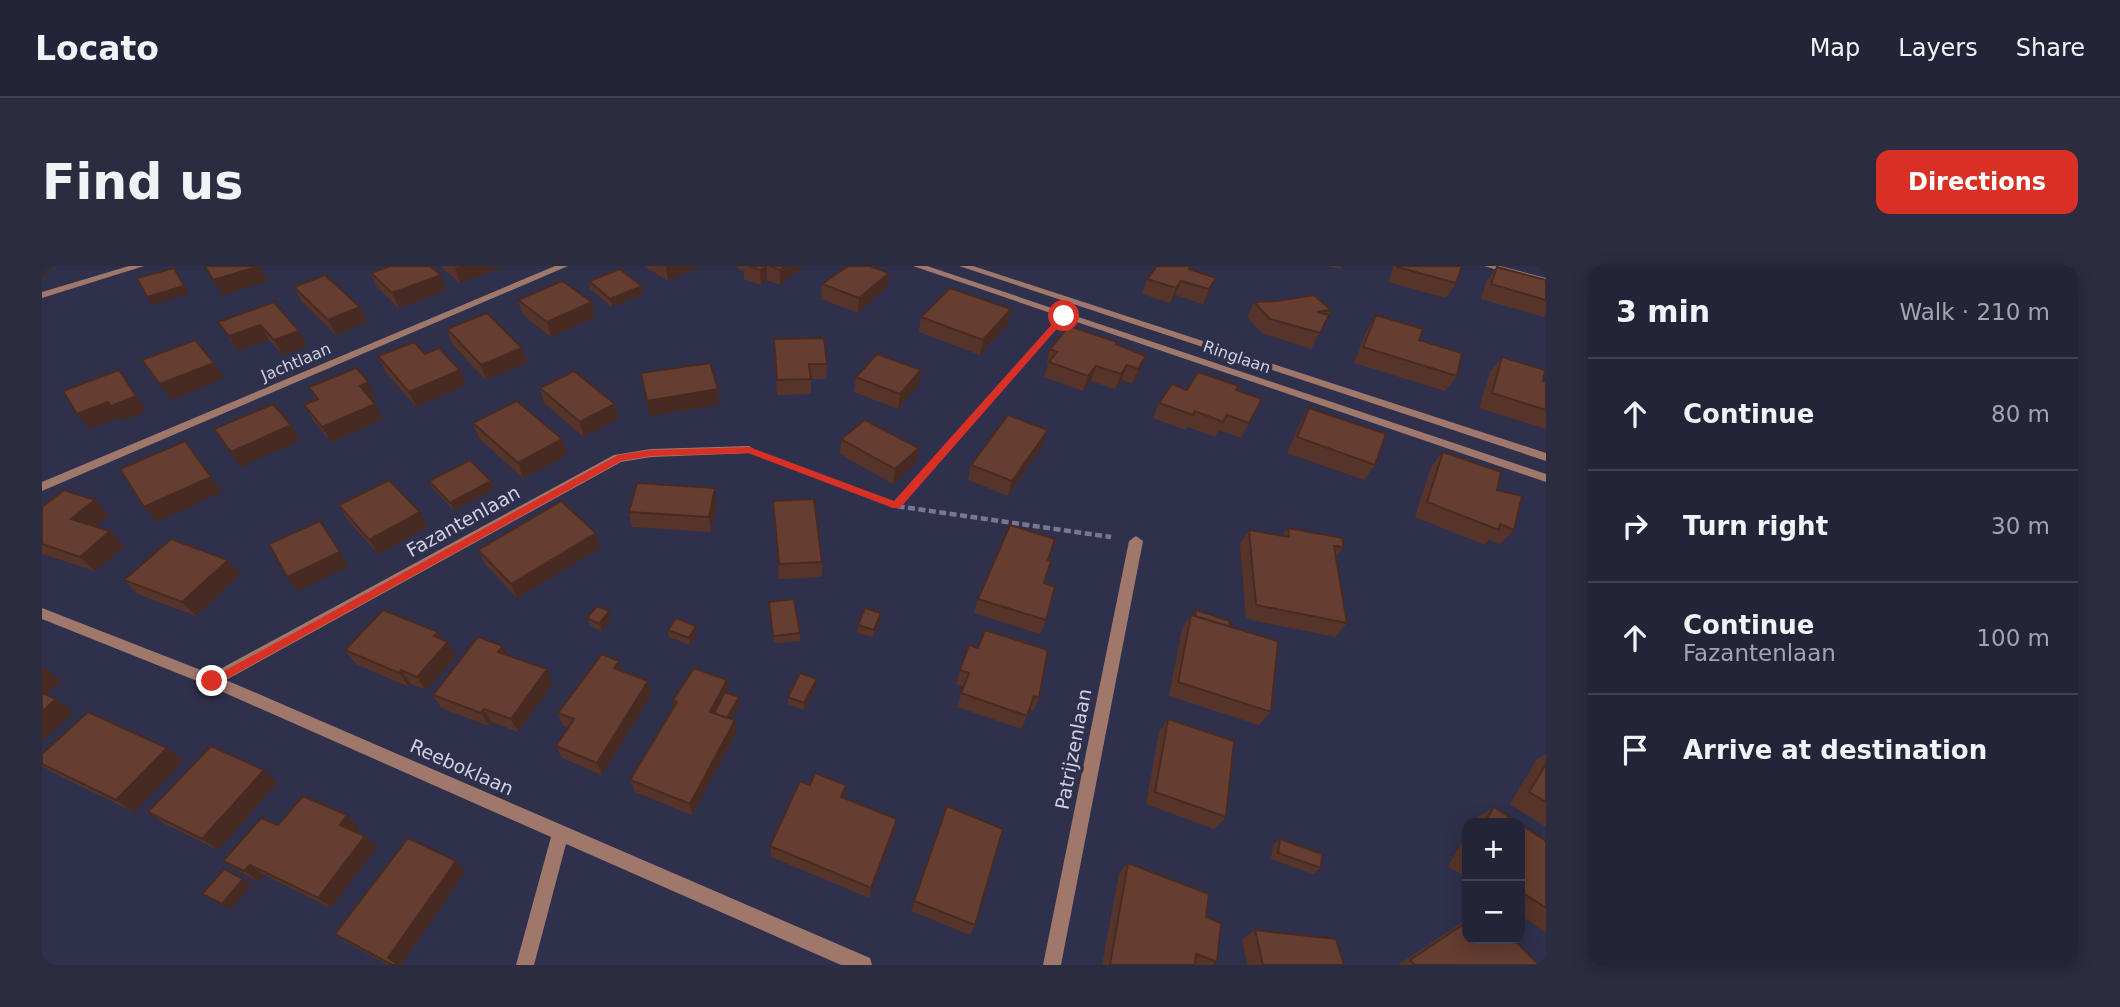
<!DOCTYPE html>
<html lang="en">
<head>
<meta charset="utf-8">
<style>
	body { margin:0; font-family:"DejaVu Sans",sans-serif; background:#2b2c40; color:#f1f3f6 }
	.controls { position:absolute; right:21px; bottom:21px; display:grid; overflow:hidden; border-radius:14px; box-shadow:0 4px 18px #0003 }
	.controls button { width:63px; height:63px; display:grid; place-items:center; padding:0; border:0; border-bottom:2px solid #404153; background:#232438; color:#f1f3f6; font:35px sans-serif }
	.stop { position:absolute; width:21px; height:21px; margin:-16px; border:5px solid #d93025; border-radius:50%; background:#fff }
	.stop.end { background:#d93025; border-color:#fff; box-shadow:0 2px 7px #0008 }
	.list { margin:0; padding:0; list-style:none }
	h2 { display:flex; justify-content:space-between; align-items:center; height:91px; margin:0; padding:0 28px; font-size:30px }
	h2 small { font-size:23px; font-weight:400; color:#a3a4ae }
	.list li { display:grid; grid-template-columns:46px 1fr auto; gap:21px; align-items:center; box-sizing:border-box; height:112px; padding:0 28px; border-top:2px solid #404153 }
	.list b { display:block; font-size:26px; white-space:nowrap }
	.list p { margin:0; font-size:23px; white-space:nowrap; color:#a3a4ae }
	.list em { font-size:23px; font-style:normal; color:#a3a4ae }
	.icon { flex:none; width:38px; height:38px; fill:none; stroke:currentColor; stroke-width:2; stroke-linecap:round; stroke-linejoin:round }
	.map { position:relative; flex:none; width:1504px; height:699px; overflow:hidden; border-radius:14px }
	header { display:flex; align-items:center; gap:42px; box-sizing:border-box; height:98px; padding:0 35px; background:#232438; border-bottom:2px solid #404153 }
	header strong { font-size:33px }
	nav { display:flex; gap:38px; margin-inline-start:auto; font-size:24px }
	.intro { display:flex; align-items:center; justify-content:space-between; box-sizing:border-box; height:168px; padding:0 42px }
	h1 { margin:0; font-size:49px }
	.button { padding:18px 32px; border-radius:14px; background:#d93025; color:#fff; font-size:24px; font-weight:700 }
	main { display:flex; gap:42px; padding:0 42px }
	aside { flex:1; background:#232438; border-radius:14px; box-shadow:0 4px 18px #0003 }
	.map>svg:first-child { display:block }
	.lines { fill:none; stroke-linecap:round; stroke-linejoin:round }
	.path-far1 { stroke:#77788f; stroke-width:3.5; stroke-dasharray:5 2.5; stroke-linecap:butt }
	.path { stroke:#77788f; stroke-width:4.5; stroke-dasharray:7 3.5; stroke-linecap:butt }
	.street { fill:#a0786b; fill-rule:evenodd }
	.wall { fill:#57342a }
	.shaded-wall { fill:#472b22 }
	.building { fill:#653d31; stroke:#472b22; stroke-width:2 }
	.route { fill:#d93025 }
	.labels { text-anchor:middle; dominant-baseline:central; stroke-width:7; stroke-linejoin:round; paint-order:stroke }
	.far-street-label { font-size:16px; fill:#cfd0e2; stroke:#2f304b }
	.street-label { font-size:19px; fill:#cfd0e2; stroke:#2f304b }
</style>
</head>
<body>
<header>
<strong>Locato</strong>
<nav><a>Map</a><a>Layers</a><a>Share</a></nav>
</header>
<div class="intro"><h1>Find us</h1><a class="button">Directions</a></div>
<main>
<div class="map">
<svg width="1504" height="699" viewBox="0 0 1504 699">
	<rect width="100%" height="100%" fill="#2f304b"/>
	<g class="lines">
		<polyline class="path-far1" points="905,183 1006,68"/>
		<g class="path">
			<polyline points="728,192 854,240 1069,271"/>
			<polyline points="854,240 906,181"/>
		</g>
		<g class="street">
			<polygon points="87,0 102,0 0,32 0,26"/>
			<polygon points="513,0 526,0 0,225 0,216"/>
			<polygon points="871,0 885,0 1504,208 1504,216"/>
			<polygon points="917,0 931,0 1504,187 1504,195"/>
			<polygon points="1442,0 1458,0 1504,12 1504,18"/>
			<polygon points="707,180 713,184 711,187 609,191 579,196 184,414 828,692 830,699 799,699 524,578 492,699 474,699 509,571 165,419 0,353 0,342 169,408 572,189 609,183"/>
			<polygon points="1094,270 1101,275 1019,699 1001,699 1087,275"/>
		</g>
	</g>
	<g class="wall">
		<polygon points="398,0 462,0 418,17"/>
		<polygon points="602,0 659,0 626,15"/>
		<polygon points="696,0 762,0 738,19 725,14 719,19 702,13 702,5 696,3"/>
		<polygon points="1285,0 1300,0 1298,3"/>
		<polygon points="1352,0 1420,0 1414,17 1404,32 1346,16"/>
		<polygon points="1455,1 1504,14 1504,49 1502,51 1439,33 1444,16"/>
		<polygon points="1148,3 1174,12 1168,26 1161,38 1133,29 1128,37 1100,28 1105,13"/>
		<polygon points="329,7 404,24 357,42 335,21"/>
		<polygon points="847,7 845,21 816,47 779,33 780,18"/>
		<polygon points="547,15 601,28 570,41 548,23"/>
		<polygon points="252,21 318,41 325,56 294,69 260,36"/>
		<polygon points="476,34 550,36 553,51 509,71 481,49"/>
		<polygon points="232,36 265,80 241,89 227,74 196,85 176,56"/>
		<polygon points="1212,36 1289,44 1269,83 1220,67 1205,51"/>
		<polygon points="969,43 966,58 938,89 877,66 879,51"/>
		<polygon points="1334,49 1377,74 1415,110 1403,125 1312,97 1325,64"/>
		<polygon points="405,63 480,82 485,97 444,114 410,78"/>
		<polygon points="732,73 785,98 784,113 769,113 769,128 735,129"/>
		<polygon points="1074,78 1098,105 1090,118 1080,114 1073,123 1049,115 1041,125 1002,111 1006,99 1004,98 1008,83"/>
		<polygon points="336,90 418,104 424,119 374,141 343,105"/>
		<polygon points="1460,91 1504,116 1504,163 1437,142 1448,106"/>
		<polygon points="599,107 676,123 677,139 608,150"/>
		<polygon points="814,111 877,119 856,143 812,126"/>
		<polygon points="267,121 334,131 329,133 341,153 289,176 271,154 262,139 274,134"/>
		<polygon points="498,122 573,138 576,153 542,171 502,137"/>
		<polygon points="1145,124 1194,124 1220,133 1199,172 1177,164 1173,171 1146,161 1143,164 1111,152 1117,137"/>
		<polygon points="1267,142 1333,199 1322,214 1245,187 1258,157"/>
		<polygon points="431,157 520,173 525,189 481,212 437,172"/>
		<polygon points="799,173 874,197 851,218 798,188"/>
		<polygon points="1001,179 966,230 926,214 929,199"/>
		<polygon points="1401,186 1455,224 1472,264 1458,278 1447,274 1443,279 1373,251 1389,201"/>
		<polygon points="387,215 452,223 412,244 391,223"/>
		<polygon points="731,235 780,296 780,311 737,313"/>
		<polygon points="675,237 669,266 590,261 587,246"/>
		<polygon points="297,239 378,246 386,261 336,288 306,254"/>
		<polygon points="0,241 67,249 53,260 82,280 53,305 0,288"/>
		<polygon points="1246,262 1302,281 1294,291 1305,357 1293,371 1204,353 1198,278 1207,264 1241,269"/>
		<polygon points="554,267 558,282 475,332 443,298 436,284"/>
		<polygon points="1006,294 1002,317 1004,354 998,368 932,347 936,333"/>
		<polygon points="198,308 154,350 96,328 82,314"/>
		<polygon points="727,336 758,367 758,375 732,377"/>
		<polygon points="1154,344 1187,361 1229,446 1217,459 1127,430 1140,363 1149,349 1151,349"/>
		<polygon points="839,347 838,355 831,371 815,367 816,359"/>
		<polygon points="545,352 569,353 560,365 548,360"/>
		<polygon points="626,364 655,368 648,379 627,371"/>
		<polygon points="401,374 414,390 384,424 369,418 367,421 314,398 303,384"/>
		<polygon points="461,380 466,390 511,417 476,466 450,456 447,460 399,442 391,429"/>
		<polygon points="577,395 580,406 606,415 609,429 560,509 520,492 514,480 526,462 521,460 516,447"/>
		<polygon points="918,404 997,432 991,445 987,443 980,463 915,441 922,421 914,418"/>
		<polygon points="774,420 762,444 746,438 746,431"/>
		<polygon points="697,431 698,438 689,453 693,454 694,467 650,549 593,526 588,514 632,440 631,434"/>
		<polygon points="1126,453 1184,551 1172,563 1104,538 1117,466"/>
		<polygon points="0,488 141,495 92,546 12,507 0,500"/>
		<polygon points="1504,488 1504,561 1468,538 1495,493"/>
		<polygon points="236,516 176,584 123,558 106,546"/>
		<polygon points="802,532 855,553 853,564 827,632 729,591 728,580"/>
		<polygon points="905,540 933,659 928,669 869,645"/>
		<polygon points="1452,541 1476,557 1431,557 1433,553"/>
		<polygon points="305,549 317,561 313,566 335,581 289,642 223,609 217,616 197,605 181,595 236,559"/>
		<polygon points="1478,558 1504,575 1504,667 1478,649"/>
		<polygon points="1425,567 1425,613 1406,600"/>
		<polygon points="1238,573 1279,602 1271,608 1229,593 1231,579"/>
		<polygon points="1086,597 1164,651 1175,696 1170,699 1060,699 1077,608"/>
		<polygon points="423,606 359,699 346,699 306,677 293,668"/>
		<polygon points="1425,653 1425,673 1497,699 1356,699"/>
		<polygon points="1213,664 1302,699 1205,699 1200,674"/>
	</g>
	<g class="shaded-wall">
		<polygon points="0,0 10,0 3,11 0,7"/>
		<polygon points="218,0 226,15 180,29 171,14"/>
		<polygon points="419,0 462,0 418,17 413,2"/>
		<polygon points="625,0 659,0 626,15 624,1"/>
		<polygon points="724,0 725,0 725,14 719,19 718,4"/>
		<polygon points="743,0 762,0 738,19 738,4"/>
		<polygon points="132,2 147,28 110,39 105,31"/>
		<polygon points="847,7 845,21 816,47 817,32"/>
		<polygon points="399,9 404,24 357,42 350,27"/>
		<polygon points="1174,12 1168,26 1161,38 1167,23"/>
		<polygon points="1139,15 1133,29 1128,37 1134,22"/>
		<polygon points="600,20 601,28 570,41 568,33"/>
		<polygon points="550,36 553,51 509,71 505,56"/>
		<polygon points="318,41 325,56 294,69 286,54"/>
		<polygon points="969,43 966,58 938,89 941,74"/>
		<polygon points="218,59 227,74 196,85 187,70"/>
		<polygon points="257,65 265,80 241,89 232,74"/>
		<polygon points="480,82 485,97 444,114 439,99"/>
		<polygon points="1104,90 1098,105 1090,118 1096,103"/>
		<polygon points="172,97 182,112 129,134 118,118"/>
		<polygon points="1085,99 1080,114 1073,123 1079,108"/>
		<polygon points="1054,100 1049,115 1041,125 1046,110"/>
		<polygon points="77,104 105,145 81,155 78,151 48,163 35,148 66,136"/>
		<polygon points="418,104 424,119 374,141 367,126"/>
		<polygon points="879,104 877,119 856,143 858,128"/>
		<polygon points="327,116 334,131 325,135 318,120"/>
		<polygon points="676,123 677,139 608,150 605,135"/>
		<polygon points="333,138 341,153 289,176 280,161"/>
		<polygon points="573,138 576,153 542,171 538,156"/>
		<polygon points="249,159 258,174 199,201 189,186"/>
		<polygon points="1006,164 1001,179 966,230 970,215"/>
		<polygon points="520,173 525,189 481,212 476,197"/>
		<polygon points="143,175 180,226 115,256 102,241"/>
		<polygon points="877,182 874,197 851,218 853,203"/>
		<polygon points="449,215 452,223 412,244 408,237"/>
		<polygon points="673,222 675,237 669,266 667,251"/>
		<polygon points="53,234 67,249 44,268 29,253"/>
		<polygon points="378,246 386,261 336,288 327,274"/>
		<polygon points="278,255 307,300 256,325 245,311"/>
		<polygon points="68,265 82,280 53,305 38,291"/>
		<polygon points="554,267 558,282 475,332 469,318"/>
		<polygon points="186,294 198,308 154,350 140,336"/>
		<polygon points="567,345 569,353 560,365 557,358"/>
		<polygon points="839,347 838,355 831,371 832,364"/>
		<polygon points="654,360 655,368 648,379 647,372"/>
		<polygon points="396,366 403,379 406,376 414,390 384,424 375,411 392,370"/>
		<polygon points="461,380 468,393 456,386"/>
		<polygon points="577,395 581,409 572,402"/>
		<polygon points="2,401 20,415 0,432 0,403"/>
		<polygon points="505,403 511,417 476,466 469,453"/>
		<polygon points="359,404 369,418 367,421 357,407"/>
		<polygon points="775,413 774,420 762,444 762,437"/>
		<polygon points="685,414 687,427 673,453 668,446"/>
		<polygon points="606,415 609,429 560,509 555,497"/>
		<polygon points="697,431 698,438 683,464 683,457"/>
		<polygon points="14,433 32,446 0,475 0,446"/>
		<polygon points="442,443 450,456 447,460 439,447"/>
		<polygon points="693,454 694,467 650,549 648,538"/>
		<polygon points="125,482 141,495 92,546 74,534"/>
		<polygon points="222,504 236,516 176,584 160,573"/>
		<polygon points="804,519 803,531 798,543 799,531"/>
		<polygon points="305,549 317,561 310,570 298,559"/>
		<polygon points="855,553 853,564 827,632 829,622"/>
		<polygon points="323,570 335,581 289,642 276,632"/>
		<polygon points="414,595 423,606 359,699 353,699 346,692"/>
		<polygon points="208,599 223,609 217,616 202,605"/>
		<polygon points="201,613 209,619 189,643 180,638"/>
	</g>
	<g class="building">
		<polygon points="163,0 218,0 171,14"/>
		<polygon points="348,0 388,0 399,9 350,27 329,7"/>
		<polygon points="707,0 724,0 718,4"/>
		<polygon points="728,0 743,0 738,4"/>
		<polygon points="806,0 828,0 847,7 817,32 780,18"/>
		<polygon points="1115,0 1146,0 1149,1 1147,3 1174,12 1167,23 1139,15 1134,22 1105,13"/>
		<polygon points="1355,0 1420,0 1414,17 1355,1"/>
		<polygon points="1455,1 1504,14 1504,34 1449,18"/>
		<polygon points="132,2 142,20 105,31 95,12"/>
		<polygon points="578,3 600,20 568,33 547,15"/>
		<polygon points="283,9 318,41 286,54 252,21"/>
		<polygon points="520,15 550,36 505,56 476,34"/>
		<polygon points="908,22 969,43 941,74 879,51"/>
		<polygon points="1272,29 1289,44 1275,46 1287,49 1278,67 1228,53 1212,36 1235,35"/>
		<polygon points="232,36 257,65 232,74 218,59 187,70 176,56"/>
		<polygon points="445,47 480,82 439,99 405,63"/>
		<polygon points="1334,49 1381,63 1377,74 1420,87 1415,110 1321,81"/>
		<polygon points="1027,60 1075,76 1074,78 1104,90 1096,103 1085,99 1079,108 1054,100 1046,110 1007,96 1015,86 1008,83"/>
		<polygon points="782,72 785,98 767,98 769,113 735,114 732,73"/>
		<polygon points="153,74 172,97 118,118 100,94"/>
		<polygon points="372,76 383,88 397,82 418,104 367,126 336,90"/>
		<polygon points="835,88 879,104 858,128 814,111"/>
		<polygon points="1460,91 1503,104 1501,115 1504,116 1504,144 1450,127"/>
		<polygon points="668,97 676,123 605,135 599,107"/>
		<polygon points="314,102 327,116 318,120 333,138 280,161 262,139 276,133 267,121"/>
		<polygon points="77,104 94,130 69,140 66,136 35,148 21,125"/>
		<polygon points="532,105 573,138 538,156 498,122"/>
		<polygon points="1156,106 1197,120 1194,124 1220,133 1207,157 1185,149 1181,156 1153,145 1151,149 1117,137 1130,118 1145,124"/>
		<polygon points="475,135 520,173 476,197 431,157"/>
		<polygon points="231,138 249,159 189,186 172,163"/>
		<polygon points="1267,142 1344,168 1333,199 1255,171"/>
		<polygon points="966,149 1006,164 970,215 929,199"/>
		<polygon points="823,154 877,182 853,203 799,173"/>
		<polygon points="143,175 169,211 102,241 78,203"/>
		<polygon points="1401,186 1459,206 1455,224 1480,230 1472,264 1458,258 1457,264 1385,236"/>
		<polygon points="428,194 449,215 408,237 387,215"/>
		<polygon points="347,214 378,246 327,274 297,239"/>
		<polygon points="595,217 673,222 667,251 587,246"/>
		<polygon points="22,224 53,234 29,253 68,265 38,291 0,278 0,241"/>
		<polygon points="772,233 780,296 737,298 731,235"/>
		<polygon points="519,235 554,267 469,318 436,284"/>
		<polygon points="278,255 298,286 245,311 227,278"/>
		<polygon points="968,259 1013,273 1006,294 1009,295 1002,317 1013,321 1004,354 936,333"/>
		<polygon points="1246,262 1300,272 1302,281 1292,280 1305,357 1214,339 1207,264 1247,271"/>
		<polygon points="129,273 186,294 140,336 82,314"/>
		<polygon points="752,333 758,367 731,370 727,336"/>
		<polygon points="555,340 567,345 557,358 545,352"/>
		<polygon points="823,342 839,347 832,364 816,359"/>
		<polygon points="341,344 396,366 392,370 406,376 375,411 359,404 357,407 303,384"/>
		<polygon points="1154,344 1188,355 1187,361 1153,350"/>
		<polygon points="1149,349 1236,375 1229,446 1136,416"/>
		<polygon points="634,352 654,360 647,372 626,364"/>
		<polygon points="943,364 1006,384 997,432 992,430 985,450 919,427 927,407 918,404 927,379 936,382"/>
		<polygon points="436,371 461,380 456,386 505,403 469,453 442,443 439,447 391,429"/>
		<polygon points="560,388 577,395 572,402 606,415 555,497 514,480 532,453 516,447"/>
		<polygon points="652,402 685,414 668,446 693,454 648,538 588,514 635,436 631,434"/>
		<polygon points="758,407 775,413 762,437 746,431"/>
		<polygon points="683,426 697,431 685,452 672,447"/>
		<polygon points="0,427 14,433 0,446"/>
		<polygon points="46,446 125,482 74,534 0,498 0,488"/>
		<polygon points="1126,453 1192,475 1184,551 1113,526"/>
		<polygon points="169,480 222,504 160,573 106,546"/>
		<polygon points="1504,498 1504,536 1487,526"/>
		<polygon points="773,507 804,519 799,531 855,553 829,622 728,580 758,515 768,519"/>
		<polygon points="261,530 305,549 298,559 323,570 276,632 208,599 202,605 181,595 219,552 236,559"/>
		<polygon points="905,540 961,563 933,659 872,635"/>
		<polygon points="1452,541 1476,557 1442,557"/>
		<polygon points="1478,558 1504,575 1504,642 1478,625"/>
		<polygon points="366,572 414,595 346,692 354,697 353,699 350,699 293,668"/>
		<polygon points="1238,573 1280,588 1279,602 1236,587"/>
		<polygon points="1086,597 1167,628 1164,651 1179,657 1175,696 1154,688 1153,699 1068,699"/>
		<polygon points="182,603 201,613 180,638 160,628"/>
		<polygon points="1425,656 1425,673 1471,673 1497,699 1373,699 1368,694"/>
		<polygon points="1213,664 1294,673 1302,699 1221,699"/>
	</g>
	<polygon class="route" points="1019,48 1026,50 858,242 851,242 706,187 609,190 579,195 175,418 166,418 164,415 576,189 609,184 707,181 852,235"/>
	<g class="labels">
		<g class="far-street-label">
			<text transform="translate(1195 91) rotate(19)">Ringlaan</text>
			<text transform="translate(254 96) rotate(-23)">Jachtlaan</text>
		</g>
		<g class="street-label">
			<text transform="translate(421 255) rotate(-29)">Fazantenlaan</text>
			<text transform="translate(1031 483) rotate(-79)">Patrijzenlaan</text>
			<text transform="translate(420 501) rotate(24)">Reeboklaan</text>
		</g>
	</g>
</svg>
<div class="controls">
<button>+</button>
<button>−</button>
</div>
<div class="stop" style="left:1022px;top:50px"></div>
<div class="stop end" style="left:170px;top:415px"></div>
</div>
<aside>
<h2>3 min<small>Walk · 210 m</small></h2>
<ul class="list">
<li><svg class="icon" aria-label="ahead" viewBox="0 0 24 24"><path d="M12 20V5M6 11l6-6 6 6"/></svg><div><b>Continue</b></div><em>80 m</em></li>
<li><svg class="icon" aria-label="right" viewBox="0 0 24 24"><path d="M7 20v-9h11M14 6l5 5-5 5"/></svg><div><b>Turn right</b></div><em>30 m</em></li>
<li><svg class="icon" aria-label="ahead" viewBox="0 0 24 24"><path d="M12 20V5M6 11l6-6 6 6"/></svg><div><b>Continue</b><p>Fazantenlaan</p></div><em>100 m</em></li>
<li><svg class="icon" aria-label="arrive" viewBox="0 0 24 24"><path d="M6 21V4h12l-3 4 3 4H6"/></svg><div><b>Arrive at destination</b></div></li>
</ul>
</aside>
</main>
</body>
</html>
